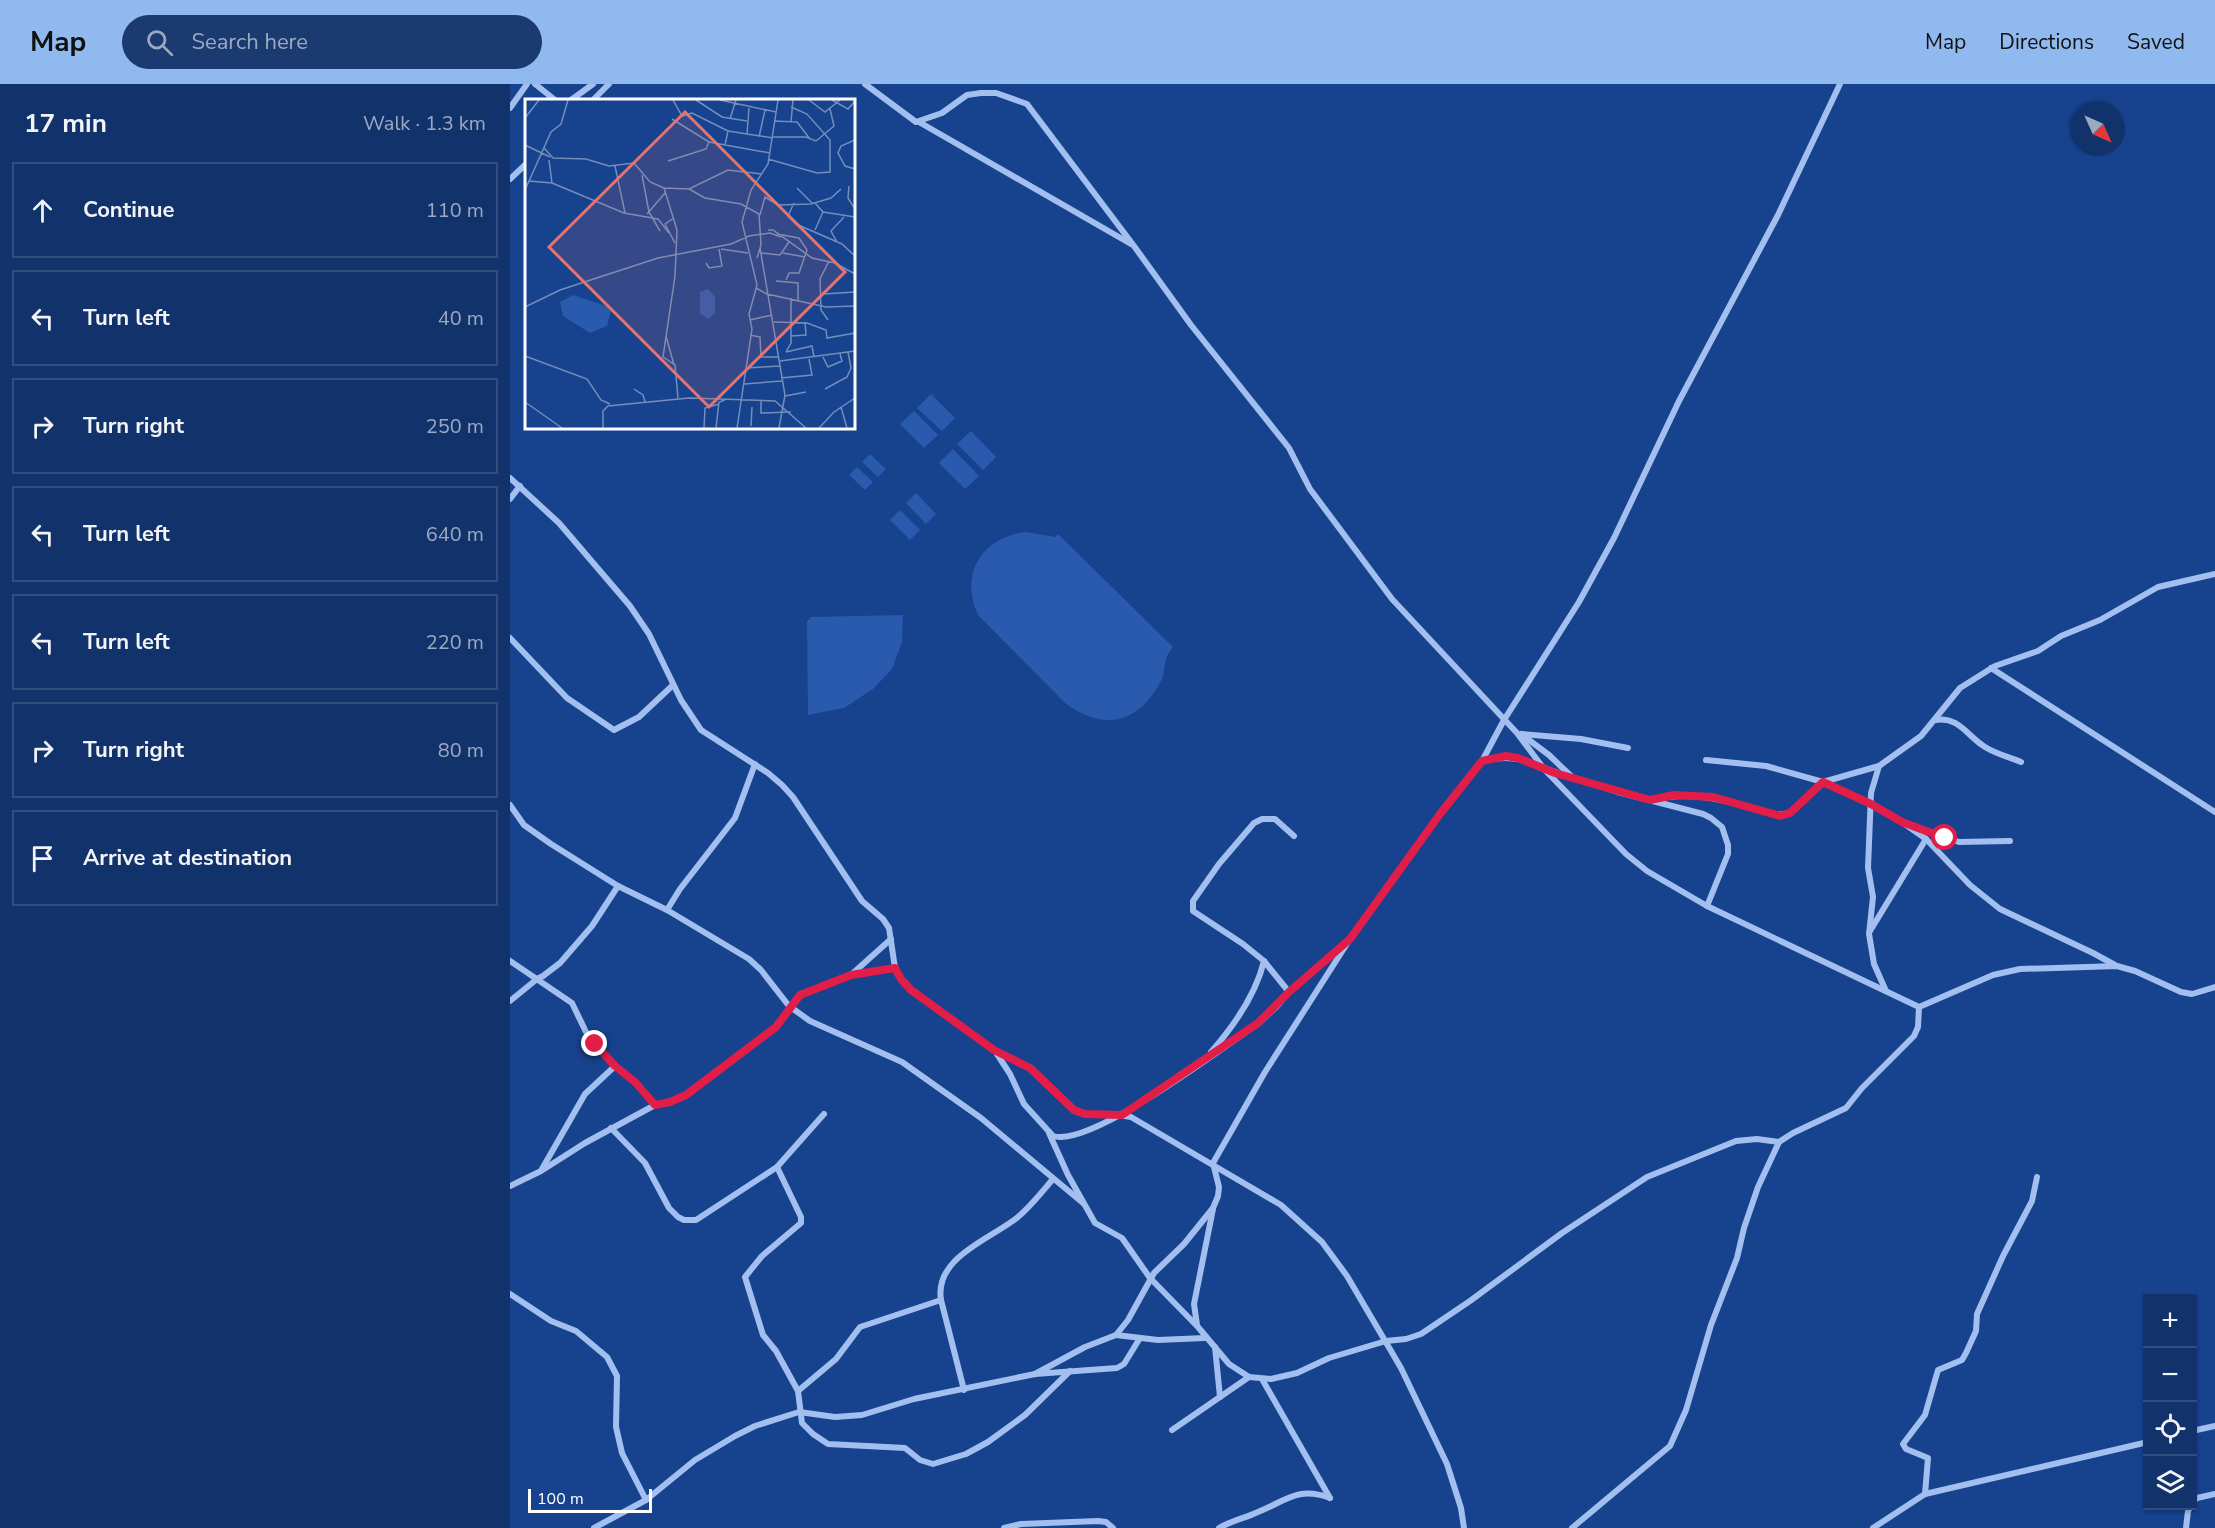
<!DOCTYPE html>
<html lang="en">
<head>
<meta charset="utf-8">
<style>
	body { margin:0; font-family:"Nunito Sans",sans-serif; background:#1a3a70; color:#f1f3f6 }
	.controls { position:absolute; right:18px; bottom:18px; display:grid; overflow:hidden; border-radius:0px; box-shadow:0 2px 4px #0004 }
	.controls button { width:54px; height:54px; display:grid; place-items:center; padding:0; border:0; border-bottom:2px solid #304d7e; background:#11326a; color:#f1f3f6; font:30px sans-serif }
	.compass { position:absolute; left:1561px; top:18px; width:54px; height:54px; border-radius:50%; background:#11326a; box-shadow:0 2px 4px #0004; rotate:135deg }
	.scale { position:absolute; left:18px; bottom:15px; width:124px; box-sizing:border-box; padding-left:6px; border:3px solid #fff; border-top:0; font-size:16px; line-height:21px; white-space:nowrap; color:#fff; -webkit-text-stroke:4px #17428e; paint-order:stroke }
	.stop { position:absolute; width:18px; height:18px; margin:-14px; border:4px solid #e11d48; border-radius:50%; background:#fff }
	.stop.end { background:#e11d48; border-color:#fff; box-shadow:0 2px 6px #0008 }
	.list { margin:0; padding:0; list-style:none }
	h2 { display:flex; justify-content:space-between; align-items:center; height:78px; margin:0; padding:0 24px; font-size:26px }
	h2 small { font-size:20px; font-weight:400; color:#9caac1 }
	.list li { display:grid; grid-template-columns:39px 1fr auto; gap:18px; align-items:center; box-sizing:border-box; height:96px; margin:0 12px 12px; padding:0 12px; border:2px solid #304d7e; border-radius:0px }
	.list b { display:block; font-size:22px; white-space:nowrap }
	.list em { font-size:20px; font-style:normal; color:#9caac1 }
	.icon { flex:none; width:33px; height:33px; fill:none; stroke:currentColor; stroke-width:2; stroke-linecap:round; stroke-linejoin:round }
	.map { position:relative; flex:none; width:1705px; height:1444px; overflow:hidden }
	header { display:flex; align-items:center; gap:36px; box-sizing:border-box; height:84px; padding:0 30px; background:#90b9f0; color:#111 }
	header strong { font-size:28px }
	nav { display:flex; gap:33px; margin-inline-start:auto; font-size:21px }
	.search { width:420px; height:54px; background:#1a3a70; display:flex; align-items:center; gap:15px; box-sizing:border-box; padding:0 21px; border-radius:33px; color:#9caac1; font-size:22px }
	main { display:flex }
	aside { flex:1; background:#11326a }
	.map>svg:first-child { display:block }
	.green { fill:#295aad }
	.lines { fill:none; stroke-linecap:round; stroke-linejoin:round }
	.street { stroke:#a3bfef; stroke-width:6 }
	.route { stroke:#e11d48; stroke-width:8 }
	.inset-road { fill:none; stroke:#748ebb; stroke-width:1.5 }
	.view { fill:#e47373; fill-opacity:0.15; stroke:#e47373; stroke-width:3 }
	.inset-edge { fill:none; stroke:#fff; stroke-width:3 }
</style>
</head>
<body>
<header>
<strong>Map</strong>
<div class="search"><svg class="icon" aria-label="search" viewBox="0 0 24 24"><circle cx="10" cy="10" r="6"/><path d="M15 15l6 6"/></svg>Search here</div>
<nav><a>Map</a><a>Directions</a><a>Saved</a></nav>
</header>
<main>
<aside>
<h2>17 min<small>Walk · 1.3 km</small></h2>
<ul class="list">
<li><svg class="icon" aria-label="ahead" viewBox="0 0 24 24"><path d="M12 20V5M6 11l6-6 6 6"/></svg><div><b>Continue</b></div><em>110 m</em></li>
<li><svg class="icon" aria-label="left" viewBox="0 0 24 24"><path d="M17 20v-9H6M10 6l-5 5 5 5"/></svg><div><b>Turn left</b></div><em>40 m</em></li>
<li><svg class="icon" aria-label="right" viewBox="0 0 24 24"><path d="M7 20v-9h11M14 6l5 5-5 5"/></svg><div><b>Turn right</b></div><em>250 m</em></li>
<li><svg class="icon" aria-label="left" viewBox="0 0 24 24"><path d="M17 20v-9H6M10 6l-5 5 5 5"/></svg><div><b>Turn left</b></div><em>640 m</em></li>
<li><svg class="icon" aria-label="left" viewBox="0 0 24 24"><path d="M17 20v-9H6M10 6l-5 5 5 5"/></svg><div><b>Turn left</b></div><em>220 m</em></li>
<li><svg class="icon" aria-label="right" viewBox="0 0 24 24"><path d="M7 20v-9h11M14 6l5 5-5 5"/></svg><div><b>Turn right</b></div><em>80 m</em></li>
<li><svg class="icon" aria-label="arrive" viewBox="0 0 24 24"><path d="M6 21V4h12l-3 4 3 4H6"/></svg><div><b>Arrive at destination</b></div></li>
</ul>
</aside>
<div class="map">
<svg width="1705" height="1444" viewBox="0 0 1705 1444">
	<rect width="100%" height="100%" fill="#17428e"/>
	<g class="green">
		<polygon points="421,310 445,334 432,347 407,324"/>
		<polygon points="404,327 428,351 414,364 390,340"/>
		<polygon points="461,347 486,373 473,386 447,360"/>
		<polygon points="443,365 469,392 455,405 429,379"/>
		<polygon points="360,370 376,385 368,393 352,378"/>
		<polygon points="347,383 363,398 355,406 339,391"/>
		<polygon points="406,409 426,430 416,440 396,419"/>
		<polygon points="390,426 410,446 400,456 380,436"/>
		<path d="M516 448 545 453 548 450 663 563C652 575 657 584 651 597 628 641 593 647 555 619L468 531C449 490 472 453 516 448Z"/>
		<polygon points="393,531 392,558 382,585 363,605 334,624 298,631 297,538 301,533"/>
	</g>
	<g class="lines">
		<g class="street">
			<polyline points="25,0 45,16"/>
			<polyline points="355,0 406,38 432,29 457,11 471,9 486,9 517,20 624,162 681,241 779,364 800,405 882,515 1007,649 1034,685 1116,770 1137,787 1197,822 1409,923 1483,891 1510,885 1607,882 1625,887 1671,908 1682,910 1705,903"/>
			<polyline points="61,16 83,0"/>
			<polyline points="83,16 99,0"/>
			<polyline points="0,24 17,0"/>
			<polyline points="409,38 621,160"/>
			<polyline points="0,95 16,80"/>
			<polyline points="0,394 49,439 120,522 139,550 171,616 191,646 258,689 272,701 283,713 352,817 373,835 379,844 385,884 391,895 401,906 484,966 520,984 564,1026 575,1030 603,1030 621,1033 771,1121 812,1158 837,1192 891,1284 937,1380 951,1424 954,1444"/>
			<polyline points="0,415 10,402"/>
			<polyline points="0,554 57,614 104,646 129,633 163,601"/>
			<polyline points="1481,584 1705,728"/>
			<path d="M1425 636C1449 632 1457 652 1475 663 1486 670 1499 673 1511 678"/>
			<polyline points="1011,650 1039,671 1062,693 1108,708 1193,730 1201,734 1212,743 1218,761 1218,770 1197,822"/>
			<polyline points="1012,650 1071,655 1118,664"/>
			<polyline points="1196,676 1256,682 1313,698 1361,720 1392,738 1416,755 1460,801 1490,825 1583,869 1605,881"/>
			<path d="M972 677C1011 667 1026 684 1062 693"/>
			<polyline points="1369,682 1361,709 1358,784 1363,813 1359,850 1364,880 1376,907"/>
			<path d="M1140 716C1186 705 1222 718 1266 731L1280 729 1313 698 1369 682 1411 652 1450 604 1485 582 1528 567 1551 552 1590 536 1648 503 1705 490"/>
			<polyline points="0,721 14,741 41,760 108,802 157,826 239,875 251,886 279,922 300,937 392,978 471,1034 573,1119"/>
			<polyline points="1401,741 1449,758 1500,757"/>
			<polyline points="784,752 765,735 752,735 744,739 709,780 683,817 683,827 733,860 754,877 779,908 833,862"/>
			<polyline points="157,826 170,805 225,734 245,680"/>
			<polyline points="1360,847 1416,755"/>
			<polyline points="0,877 62,919 76,948 85,960 105,982 125,998 145,1021"/>
			<polyline points="342,890 381,855"/>
			<polyline points="0,917 27,895 33,892 50,879 82,842 108,802"/>
			<path d="M701 968C723 943 746 910 754 877"/>
			<path d="M487 970 500 990 514 1020 543 1052C581 1064 713 963 749 939L767 922 779 908"/>
			<polyline points="101,1044 135,1079 159,1124 168,1133 174,1136 186,1136 267,1083 314,1030"/>
			<polyline points="539,1049 558,1091 585,1139 612,1154 640,1194 688,1243 719,1280 739,1293 761,1295 787,1289 819,1274 876,1257 896,1255 911,1250 960,1217 1052,1149 1137,1093 1226,1057 1247,1055 1269,1058"/>
			<polyline points="267,1083 291,1133 291,1139 252,1172 235,1193 253,1251 266,1267 288,1307 292,1339 303,1350 318,1360 395,1364 410,1376 423,1380 456,1370 478,1358 515,1331 560,1287"/>
			<polyline points="32,1085 75,1010 105,982"/>
			<polyline points="0,1102 31,1087 75,1059 145,1021 160,1018 176,1011 266,943 290,911 341,891 385,884"/>
			<polyline points="0,1210 41,1237 66,1247 97,1273 107,1292 106,1343 112,1369 136,1416"/>
			<polyline points="687,1241 684,1220 703,1125"/>
			<polyline points="606,1251 648,1256 695,1254"/>
			<polyline points="705,1263 710,1313"/>
			<polyline points="525,1290 575,1263 606,1251 618,1236 644,1189 674,1160 703,1124 708,1112 709,1103 703,1079 755,988 840,855 930,730 972,677 994,636 1069,518 1104,454 1169,317 1268,131 1330,0"/>
			<polyline points="752,1295 820,1414"/>
			<path d="M454 1306 431 1216C424 1173 481 1155 508 1133 521 1122 532 1108 543 1095"/>
			<polyline points="288,1307 326,1275 350,1243 431,1216"/>
			<polyline points="662,1346 739,1293"/>
			<polyline points="1682,1347 1705,1342"/>
			<polyline points="1415,1410 1418,1374 1396,1365 1393,1360 1415,1331 1428,1286 1452,1276 1456,1269 1466,1247 1467,1230 1493,1172 1522,1117 1527,1093"/>
			<polyline points="1682,1419 1687,1414 1705,1410"/>
			<polyline points="84,1444 136,1416 185,1376 225,1352 245,1342 289,1328 325,1333 352,1331 404,1315 525,1290 607,1284 614,1280 630,1254"/>
			<polyline points="494,1444 511,1440 588,1437 596,1438 603,1444"/>
			<path d="M709 1444C721 1437 735 1434 748 1428 776 1417 787 1402 820 1414"/>
			<polyline points="1062,1444 1160,1362 1176,1326 1201,1241 1227,1174 1234,1144 1248,1103 1269,1058 1283,1049 1336,1024 1352,1004 1404,952 1408,943 1409,923"/>
			<polyline points="1363,1444 1415,1410 1638,1358"/>
			<polyline points="1676,1444 1678,1427 1681,1422"/>
		</g>
	</g>
	<g class="lines">
		<polyline class="route" points="85,960 105,982 125,998 145,1021 160,1018 176,1011 266,943 290,911 341,891 385,884 391,895 401,906 484,966 520,984 564,1026 575,1030 612,1031 748,939 779,908 840,855 930,730 972,677 996,672 1008,674 1045,689 1140,716 1164,711 1203,713 1270,732 1280,729 1313,698 1361,720 1392,738 1435,754"/>
	</g>
	<g transform="translate(15 15)">
		<rect width="330" height="330" fill="#17428e"/>
		<path d="M183 190 190 198V214L183 220 175 214V193ZM48 196 81 207 86 212 82 227 65 234 38 217 35 203Z" fill="#295aad"/>
		<path class="inset-road" d="M148 1 157 17 167 14 203 32 200 46M171 1 197 18 222 22M195 1 251 13M284 1 300 13 315 1M307 1 323 10 330 2M224 9 222 35 248 39M0 19 14 1M147 20 184 43 245 54M205 20 211 1M249 22 272 23 285 40M266 23 268 1M203 32 222 35M234 38 240 11M248 38H281L291 42 309 27 305 10M330 41 316 47 313 54 320 67 330 70M0 46 25 58M19 49 28 59 61 60 84 67 109 64 125 83 139 89 164 90 203 71 237 75M243 60 292 74 305 73V41L282 15 266 8M24 61 27 84M143 62 181 50 184 43M90 67 100 114M117 76 124 113 135 132M4 82 27 84 99 114 133 120 144 134M324 87 323 99 330 110M139 89 152 131 150 177 138 258 150 266 153 299M272 89 288 105M164 90 180 99 216 105 234 115 236 146 232 159M0 91 26 33 36 25 43 1M269 104 263 117 271 125 317 145 330 157M290 104 298 113 290 131M298 113 330 118M122 115 140 94M235 116 240 98 253 106 286 105 306 99 316 90M149 119 140 125 150 144M243 131H248L287 159 310 164 330 175M252 135 274 139 282 151 274 174H264L261 181M312 143 306 132 319 118M235 149 260 296 254 329M196 150 223 154M236 154 255 156 264 143M258 154 280 158M181 164 184 169 197 167 194 150M251 182 273 184V201M231 189 242 195 301 208 330 207M298 195 330 193M0 208 35 191 133 159 206 145 224 137 245 134 256 138M225 221 247 216M303 221 296 211 295 180 304 162M249 223 282 224 301 231 302 239 330 234M225 236 235 238 236 258H254M141 237 149 266M266 237 281 236 280 223M261 253 266 244V199M261 253 287 247 289 258M0 257 62 280 76 301 85 305M298 258 303 268 317 262 315 255M255 262 330 252M221 269 255 267M256 279 287 276 284 260M219 285 257 282M109 290 118 296 120 303M300 290 322 278 326 269 323 253M260 297 281 293M236 301V314L266 313M0 303 37 329M316 308 322 329M226 327 227 308M78 329V312L83 307 164 299 250 302 281 329M179 329 180 309 194 305M191 329 194 303 200 301M212 329 227 230 224 215 232 186 217 123 226 91 243 65 253 1M294 329 309 313 330 299"/>
		<path class="view" d="M160 13 320 173 184 308 24 148Z"/>
		<rect width="330" height="330" class="inset-edge"/>
	</g>
</svg>
<div class="controls">
<button>+</button>
<button>−</button>
<button><svg class="icon" aria-label="locate" viewBox="0 0 24 24"><circle cx="12" cy="12" r="6"/><path d="M12 2v4M12 18v4M2 12h4M18 12h4"/></svg></button>
<button><svg class="icon" aria-label="layers" viewBox="0 0 24 24"><path d="M12 4l9 5-9 5-9-5zM3 14l9 5 9-5"/></svg></button>
</div>
<svg class="compass" viewBox="-18 -18 36 36"><path d="M0-13l5 13h-10z" fill="#e53935"/><path d="M0 13l5-13h-10z" fill="#9caac1"/></svg>
<div class="scale">100 m</div>
<div class="stop" style="left:1435px;top:754px"></div>
<div class="stop end" style="left:85px;top:960px"></div>
</div>
</main>
</body>
</html>
